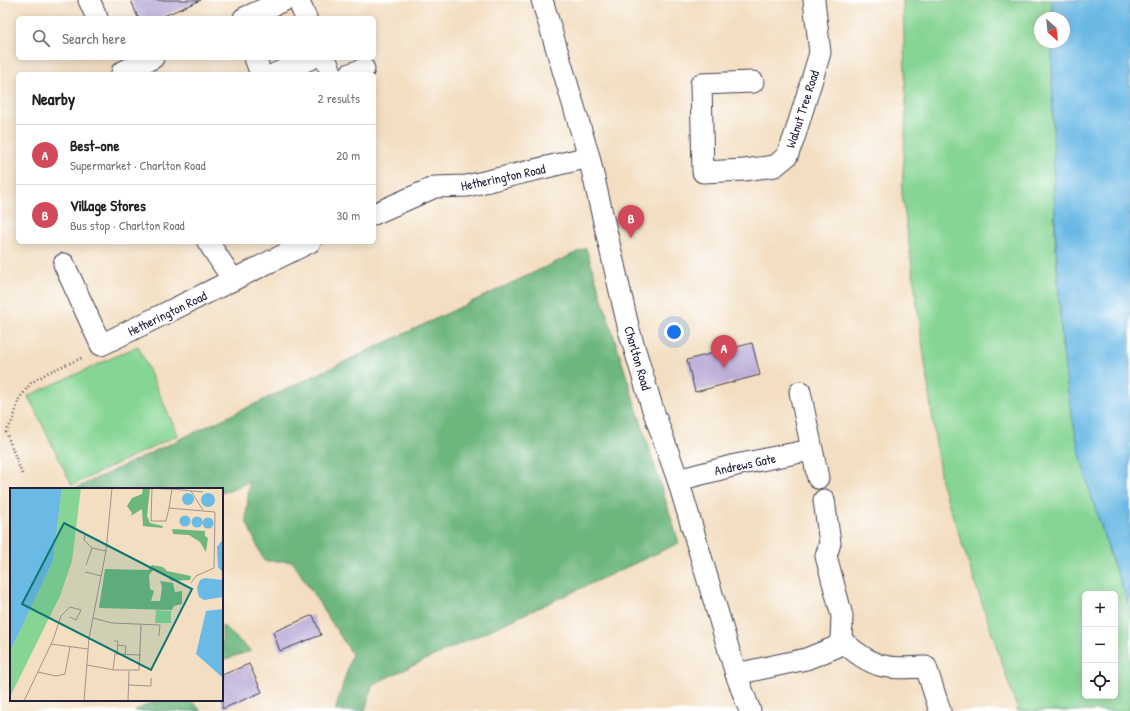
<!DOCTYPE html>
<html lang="en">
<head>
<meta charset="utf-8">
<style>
	body { margin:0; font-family:"Patrick Hand",sans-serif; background:#f6f6f6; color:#222 }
	.controls { position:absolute; right:12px; bottom:12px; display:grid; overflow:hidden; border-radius:6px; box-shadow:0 2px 10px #0003 }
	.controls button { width:36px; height:36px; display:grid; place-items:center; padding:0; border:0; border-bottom:1px solid #e0e0e0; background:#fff; color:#222; font:20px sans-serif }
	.compass { position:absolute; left:1034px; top:12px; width:36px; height:36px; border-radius:50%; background:#fff; box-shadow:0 2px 10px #0003; rotate:153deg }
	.you { position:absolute; left:674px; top:332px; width:14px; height:14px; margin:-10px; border:3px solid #fff; border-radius:50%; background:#1a73e8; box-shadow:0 0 0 6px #1a73e833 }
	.badge { display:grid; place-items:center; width:26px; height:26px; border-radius:50%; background:#d1495b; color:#fff; font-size:13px; font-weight:700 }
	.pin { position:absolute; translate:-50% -33px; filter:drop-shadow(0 1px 2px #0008) }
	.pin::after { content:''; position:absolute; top:21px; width:14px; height:12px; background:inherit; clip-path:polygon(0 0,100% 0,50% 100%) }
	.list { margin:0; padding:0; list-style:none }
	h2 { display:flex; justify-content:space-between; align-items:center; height:52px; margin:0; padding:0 16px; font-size:17px }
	h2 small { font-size:13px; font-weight:400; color:#767676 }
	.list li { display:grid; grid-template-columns:26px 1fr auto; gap:12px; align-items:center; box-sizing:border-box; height:60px; padding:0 16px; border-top:1px solid #e0e0e0 }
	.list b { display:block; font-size:15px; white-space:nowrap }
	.list p { margin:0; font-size:13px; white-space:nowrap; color:#767676 }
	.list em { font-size:13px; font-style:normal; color:#767676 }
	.icon { flex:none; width:22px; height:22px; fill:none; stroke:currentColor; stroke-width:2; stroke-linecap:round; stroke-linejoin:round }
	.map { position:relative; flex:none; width:1130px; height:711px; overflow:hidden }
	.search { position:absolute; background:#fff; box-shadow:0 2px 10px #0003; left:16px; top:16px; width:360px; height:44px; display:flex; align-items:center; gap:10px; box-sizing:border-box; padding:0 14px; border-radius:6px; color:#767676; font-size:15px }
	.panel { position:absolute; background:#fff; box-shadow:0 2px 10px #0003; left:16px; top:72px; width:360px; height:172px; border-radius:6px }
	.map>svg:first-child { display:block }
	.green { fill:#87d594; stroke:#547c68; fill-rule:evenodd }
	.forest { fill:#6db67e; stroke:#486c5c }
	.water { fill:#6bb9e5; stroke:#466e90 }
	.building { fill:#bcadd8 }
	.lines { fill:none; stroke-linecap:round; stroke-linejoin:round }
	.minor-casing { stroke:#413e4f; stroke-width:23 }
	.path { stroke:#413e4f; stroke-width:2.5; stroke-dasharray:1 3; stroke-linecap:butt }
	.minor { stroke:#fff; stroke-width:21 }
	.labels { text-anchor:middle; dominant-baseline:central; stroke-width:3.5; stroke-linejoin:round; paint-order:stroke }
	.street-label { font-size:13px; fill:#22223b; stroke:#fff }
	.inset-road { fill:none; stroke:#9f938b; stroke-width:1 }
	.view { fill:#0f766e; fill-opacity:0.15; stroke:#0f766e; stroke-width:2 }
	.inset-edge { fill:none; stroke:#22223b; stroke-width:2 }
</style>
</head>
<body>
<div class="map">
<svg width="1130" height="711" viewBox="0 0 1130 711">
	<rect width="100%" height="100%" fill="#fff"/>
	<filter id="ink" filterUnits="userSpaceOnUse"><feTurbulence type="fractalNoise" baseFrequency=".025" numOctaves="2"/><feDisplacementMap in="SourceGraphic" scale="8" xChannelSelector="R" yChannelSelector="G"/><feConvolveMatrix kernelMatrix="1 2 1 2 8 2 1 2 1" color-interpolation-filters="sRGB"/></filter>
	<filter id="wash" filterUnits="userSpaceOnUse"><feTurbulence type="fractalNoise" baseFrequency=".012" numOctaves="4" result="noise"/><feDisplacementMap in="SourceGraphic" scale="16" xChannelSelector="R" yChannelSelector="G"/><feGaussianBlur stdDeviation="0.9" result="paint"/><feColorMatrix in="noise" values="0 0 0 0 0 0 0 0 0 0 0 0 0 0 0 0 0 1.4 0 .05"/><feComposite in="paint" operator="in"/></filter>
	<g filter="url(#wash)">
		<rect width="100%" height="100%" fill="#f3dec1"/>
		<g class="green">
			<path d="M903 0H1052V18H1040V42H1052L1055 237 1062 344 1071 410 1087 482 1110 555 1130 607V711H1018L941 481 902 193 906 111ZM1085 594H1115V696H1085Z"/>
			<polygon points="138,346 178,435 72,485 28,396"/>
		</g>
		<g class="forest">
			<polygon points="586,248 679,543 373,684 365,711 335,711 352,654 292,561 264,561 246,521 249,482 222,493 222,489 74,489"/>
			<polygon points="222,625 251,651 222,660"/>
			<polygon points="156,700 191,700 201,711 135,711"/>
		</g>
		<path class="water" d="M1052 0H1130V607C1105 543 1083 478 1071 410 1064 372 1061 332 1059 293 1053 209 1053 126 1052 42H1064V18H1052Z"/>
		<g id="blocks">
			<g class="building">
				<polygon points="131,0 201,0 159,18 138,18"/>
				<polygon points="752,343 760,375 695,392 687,360"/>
				<polygon points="313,615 321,635 280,651 273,632"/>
				<polygon points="249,664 262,692 222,709 222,675"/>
			</g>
		</g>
	</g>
	<g filter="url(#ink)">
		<use href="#blocks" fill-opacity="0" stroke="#413e4f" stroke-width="1"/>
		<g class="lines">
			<g class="minor-casing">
				<g id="minor">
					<polyline points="89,0 97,18"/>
					<polyline points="298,0 306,18"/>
					<polyline points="542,0 589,157 629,330 652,407 678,480 736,674 750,711"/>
					<polyline points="244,18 285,0"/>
					<polyline points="255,58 261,74"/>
					<polyline points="325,58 332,74"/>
					<polyline points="122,72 153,58"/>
					<polyline points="275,74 312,58"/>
					<polyline points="350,74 364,69"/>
					<polyline points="753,82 701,84 703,172 744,170 775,166 787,156 794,138 820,53 814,0"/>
					<polyline points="374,214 435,187 467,186 589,157"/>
					<polyline points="208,242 233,280"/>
					<polyline points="64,264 101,345 310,242"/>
					<polyline points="800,392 818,478"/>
					<polyline points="678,480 736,465 811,450"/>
					<path d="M841 640C874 669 883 669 926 667L940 711"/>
					<polyline points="736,674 806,659 836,647 841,640 842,616 826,556 830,543 824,500"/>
				</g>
			</g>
			<polyline class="path" points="22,474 6,432 13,420 19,399 31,383 49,372 84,357"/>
			<use href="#minor" class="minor"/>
		</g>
	</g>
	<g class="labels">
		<g class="street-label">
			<text transform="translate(802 109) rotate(-72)">Walnut Tree Road</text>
			<text transform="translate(503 177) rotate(-12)">Hetherington Road</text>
			<text transform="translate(167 313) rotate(-26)">Hetherington Road</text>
			<text transform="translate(638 358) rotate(74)">Charlton Road</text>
			<text transform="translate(745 464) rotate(-12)">Andrews Gate</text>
		</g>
	</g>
	<g transform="translate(10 488)">
		<rect width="213" height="213" fill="#f3dec1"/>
		<path d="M52 0H71L62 73 50 108 0 209V164L43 73ZM146 122 161 123V135H145Z" fill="#87d594"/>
		<path d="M133 0H140L137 28 140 35 153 38 152 40 133 38 132 21 121 28 122 25 117 18 122 10 132 6ZM162 41 195 43V48L198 50 196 64 190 54 179 47 163 46ZM142 77 153 79 157 83 181 88 180 92 164 93 160 92 159 88 144 81 139 87 140 101 144 103 141 113H150L152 99 150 93 163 95 165 104 172 103V116L164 118 162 122 89 120 95 81 138 82Z" fill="#6db67e"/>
		<path d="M0 0H52L43 73 0 164ZM172 11a6 6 0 1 1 12 0a6 6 0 1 1-12 0ZM191 12a7 7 0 1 1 14 0a7 7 0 1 1-14 0ZM169.5 33a5.5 5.5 0 1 1 11 0a5.5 5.5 0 1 1-11 0ZM181.5 34a5.5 5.5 0 1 1 11 0a5.5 5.5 0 1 1-11 0ZM192.5 35a5.5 5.5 0 1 1 11 0a5.5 5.5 0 1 1-11 0ZM213 51V85L208 79 207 59ZM195 90 213 92V109L194 112 189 109 187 100 190 92ZM213 121V190L186 166 196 123Z" fill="#6bb9e5"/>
		<path class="inset-road" d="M155 1H162L159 20 205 24 204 80 186 88 181 95M155 1 142 0 141 33H156L159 20M162 1 193 4M181 3 193 22M75 46 74 52 82 60M76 77 82 60 96 63M75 84 92 88M83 130 102 135 150 137 149 148M104 153H108L107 166M41 156 78 161M107 157 116 158 115 166M77 177 104 182H129L131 137M103 182 105 166 131 167M28 184 46 188 55 186 60 159M119 197 141 198V190M14 213 43 152 51 128 60 119 71 122 66 132 60 129M74 213 79 150 96 63 102 0M118 213 119 183"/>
		<path class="view" d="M54 35 182 101 141 182 12 116Z"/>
		<rect width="213" height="213" class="inset-edge"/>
	</g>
</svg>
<div class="controls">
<button>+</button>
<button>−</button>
<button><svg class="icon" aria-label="locate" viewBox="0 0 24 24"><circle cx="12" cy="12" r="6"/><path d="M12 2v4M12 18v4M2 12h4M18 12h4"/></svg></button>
</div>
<svg class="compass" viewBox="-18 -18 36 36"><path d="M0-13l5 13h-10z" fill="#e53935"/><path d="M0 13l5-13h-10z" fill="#767676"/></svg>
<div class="you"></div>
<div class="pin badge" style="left:724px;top:368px">A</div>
<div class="pin badge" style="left:631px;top:238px">B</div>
<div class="search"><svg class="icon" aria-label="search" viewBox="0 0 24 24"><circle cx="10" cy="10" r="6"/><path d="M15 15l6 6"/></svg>Search here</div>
<section class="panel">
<h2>Nearby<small>2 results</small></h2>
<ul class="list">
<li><span class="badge">A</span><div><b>Best-one</b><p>Supermarket · Charlton Road</p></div><em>20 m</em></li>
<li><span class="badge">B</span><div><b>Village Stores</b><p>Bus stop · Charlton Road</p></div><em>30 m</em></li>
</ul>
</section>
</div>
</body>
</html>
